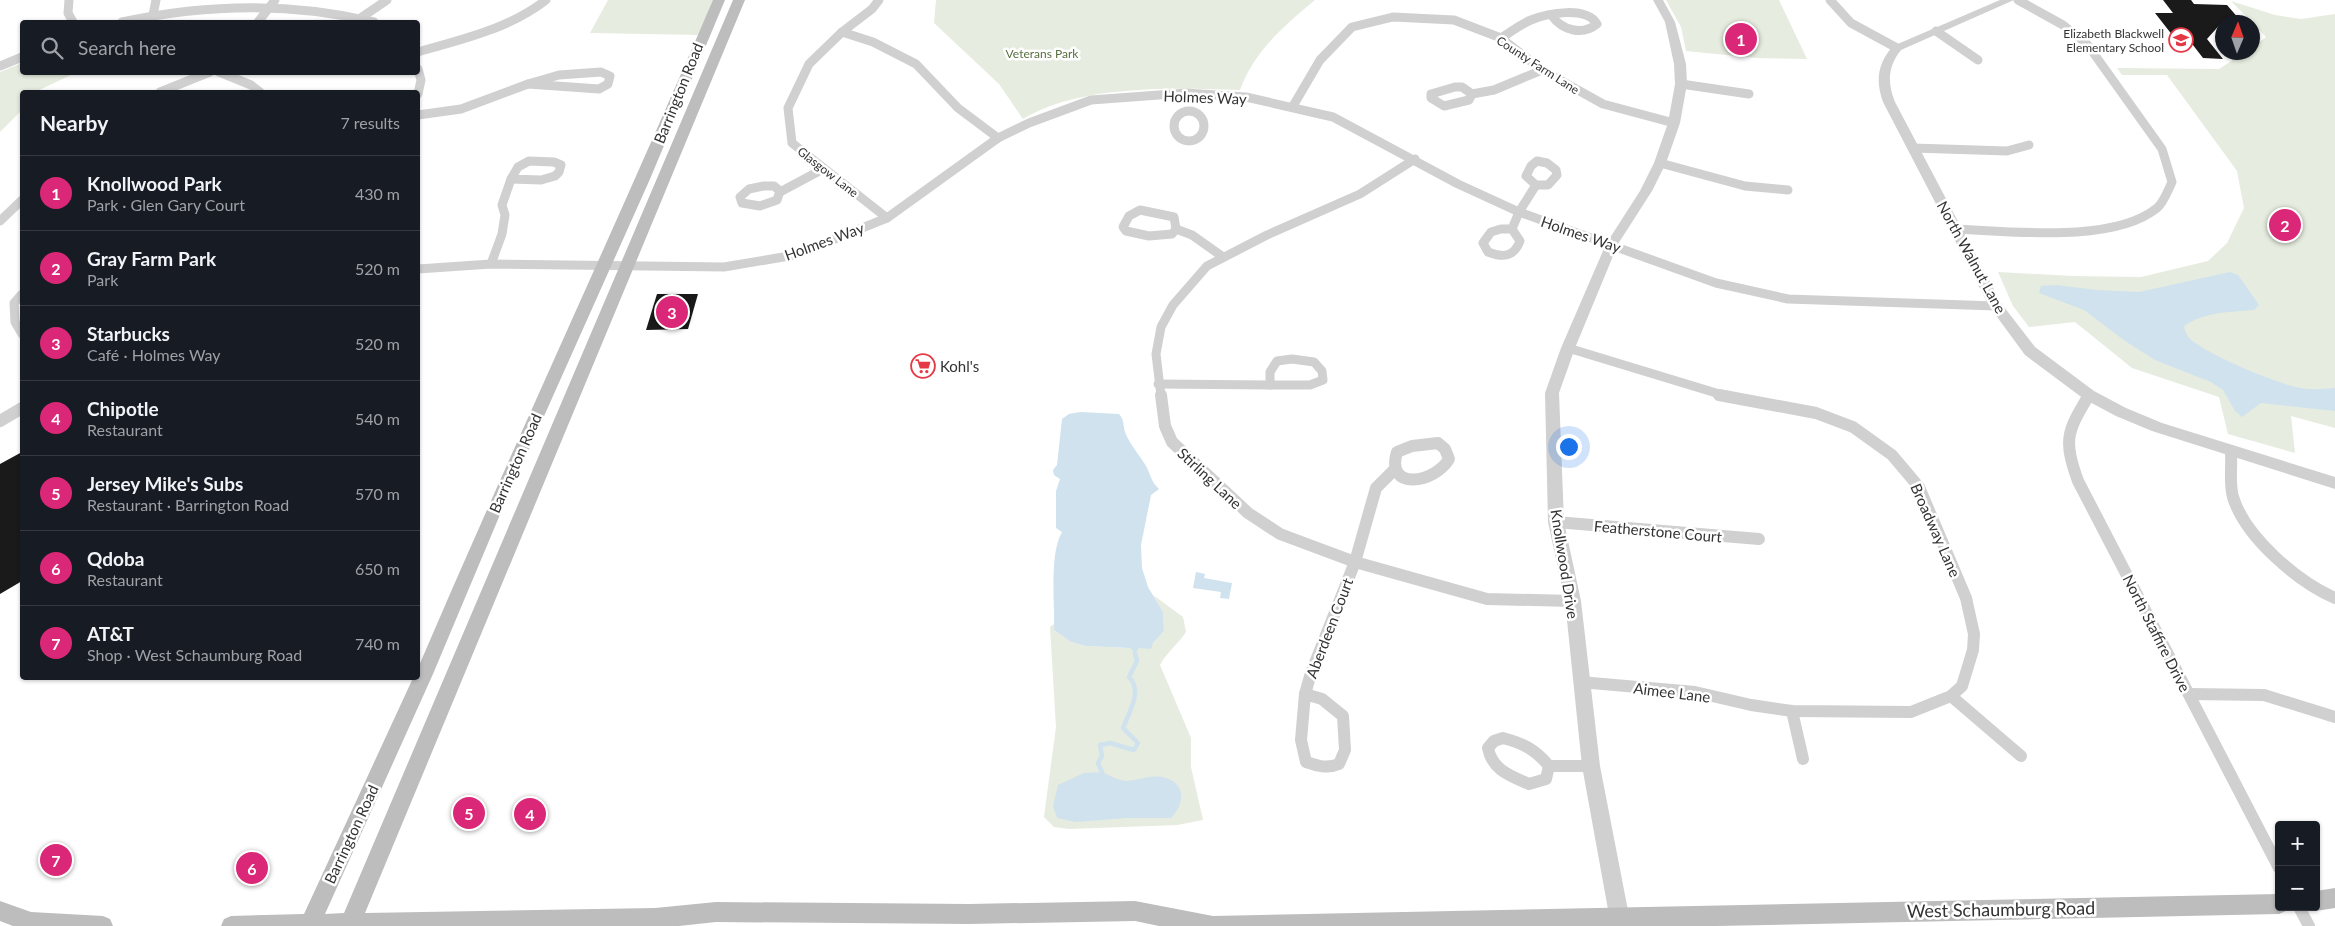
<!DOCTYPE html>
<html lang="en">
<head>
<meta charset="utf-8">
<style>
	body { margin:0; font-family:Lato,sans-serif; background:#242831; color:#f1f3f6 }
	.controls { position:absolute; right:15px; bottom:15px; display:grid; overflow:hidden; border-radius:5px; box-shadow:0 1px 4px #0004 }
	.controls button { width:45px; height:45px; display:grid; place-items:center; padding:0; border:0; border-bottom:1px solid #363941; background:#171b24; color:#f1f3f6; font:25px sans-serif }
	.compass { position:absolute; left:2215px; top:15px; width:45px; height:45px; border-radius:50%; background:#171b24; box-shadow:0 1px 4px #0004; rotate:2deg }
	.you { position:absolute; left:1568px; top:446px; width:18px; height:18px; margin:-12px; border:4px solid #fff; border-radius:50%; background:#1a73e8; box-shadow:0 0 0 8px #1a73e833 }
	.badge { display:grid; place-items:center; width:32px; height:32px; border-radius:50%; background:#db2777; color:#fff; font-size:16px; font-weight:700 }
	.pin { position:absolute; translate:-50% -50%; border:2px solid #fff; box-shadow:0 1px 5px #0006 }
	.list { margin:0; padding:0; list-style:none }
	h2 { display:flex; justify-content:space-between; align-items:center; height:65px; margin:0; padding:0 20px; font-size:21px }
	h2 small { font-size:16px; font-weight:400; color:#9ea1a6 }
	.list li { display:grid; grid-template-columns:32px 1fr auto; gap:15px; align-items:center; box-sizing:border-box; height:75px; padding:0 20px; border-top:1px solid #363941 }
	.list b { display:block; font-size:19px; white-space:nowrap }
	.list p { margin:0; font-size:16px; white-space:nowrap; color:#9ea1a6 }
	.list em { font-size:16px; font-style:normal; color:#9ea1a6 }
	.icon { flex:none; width:28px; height:28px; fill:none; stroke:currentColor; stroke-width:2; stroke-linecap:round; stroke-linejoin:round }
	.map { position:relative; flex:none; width:2335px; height:926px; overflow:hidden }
	.search { position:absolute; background:#171b24; box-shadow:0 1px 4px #0004; left:20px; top:20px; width:400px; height:55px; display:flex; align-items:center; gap:12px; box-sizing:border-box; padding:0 18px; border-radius:5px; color:#9ea1a6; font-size:19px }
	.panel { position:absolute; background:#171b24; box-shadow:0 1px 4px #0004; left:20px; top:90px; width:400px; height:590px; border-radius:5px }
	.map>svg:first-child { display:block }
	.green { fill:#e6ecdf }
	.water { fill:#cfe2ee }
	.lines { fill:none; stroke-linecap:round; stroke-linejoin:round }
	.stream { stroke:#cfe2ee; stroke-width:4.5 }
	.building { fill:#1a1a1a }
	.minor-far1 { stroke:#d0d0d0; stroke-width:9 }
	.minor { stroke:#d0d0d0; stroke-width:12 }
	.tertiary { fill:#d0d0d0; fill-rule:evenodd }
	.secondary { fill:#bdbdbd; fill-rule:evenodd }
	.labels { text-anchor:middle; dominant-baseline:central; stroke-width:5; stroke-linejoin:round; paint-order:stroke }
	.far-poi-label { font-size:12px; fill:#333; stroke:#fff; text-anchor:end }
	.far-park-label { font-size:12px; fill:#56703f; stroke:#fff }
	.far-street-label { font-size:12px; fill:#333; stroke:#fff }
	.street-label { font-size:15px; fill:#333; stroke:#fff }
	.poi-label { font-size:15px; fill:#333; stroke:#fff; text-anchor:start }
	.near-street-label { font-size:18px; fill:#333; stroke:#fff }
</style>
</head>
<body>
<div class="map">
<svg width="2335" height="926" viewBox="0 0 2335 926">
	<rect width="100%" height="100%" fill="#fff"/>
	<g class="green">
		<polygon points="608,0 716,0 701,35 590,33"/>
		<path d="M936 0H1315C1284 26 1254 51 1240 90 1175 88 1080 84 1023 119L999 84 934 23Z"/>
		<polygon points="1666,0 1779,0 1807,59 1757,58 1686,51 1681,27"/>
		<polygon points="2231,1 2275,15 2301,19 2335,14 2335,428 2291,416 2295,453 2228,434 2219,397 2132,368 2075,322 2029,327 2013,306 1998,272 2072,276 2141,277 2208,261 2227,243 2244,208 2237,171 2167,75 2122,75 2117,68 2219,69 2244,53 2252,52 2253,47 2266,37"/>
		<polygon points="22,63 22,72 67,73 71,75 35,92 22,92 22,110 0,132 0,72"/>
		<path d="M1153 595 1183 617 1186 632C1178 644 1167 652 1160 665L1191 738V767L1203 820 1177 825 1069 829 1054 827 1044 817 1056 727 1050 627 1054 624V630L1071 642 1086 646 1130 648H1139L1153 643 1164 631 1163 612Z"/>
	</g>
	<g class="water">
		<path d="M2230 272 2238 275 2259 305 2254 310C2230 312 2204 312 2184 326 2185 333 2188 338 2194 342 2214 357 2275 383 2300 388 2312 390 2324 389 2335 388V411L2261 403 2242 417 2235 411 2223 390 2211 382 2155 360 2125 341 2084 310 2039 293 2041 286 2056 285 2097 290 2139 292Z"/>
		<path d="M1080 412 1119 414C1124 419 1123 425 1125 432 1130 445 1139 454 1146 466 1151 475 1151 482 1159 489L1151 495 1141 545 1142 568 1148 587 1163 612 1164 631 1153 643 1151 649 1139 648 1135 653 1130 648 1086 646 1071 642 1054 630C1055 602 1049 555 1062 532L1056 528V491L1060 479 1054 475 1053 470 1057 465 1062 419 1069 414Z"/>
		<polygon points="1196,572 1205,574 1204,578 1232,583 1229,599 1220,598 1221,592 1193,588"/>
		<path d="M1102 772C1109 775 1119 781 1127 781 1139 780 1150 775 1162 777 1186 782 1186 803 1171 818H1127L1076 822 1057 818 1053 806 1058 785 1084 773Z"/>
	</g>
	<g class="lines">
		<path class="stream" d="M1102 772 1098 763 1102 756 1100 745 1110 743 1134 750 1138 743 1123 728C1129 712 1143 691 1129 677L1137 661 1135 653"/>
	</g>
	<g class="building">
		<polygon points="2163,0 2191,0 2194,4 2227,5 2240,20 2224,20 2207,39 2223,59 2203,58 2186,36 2173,36 2155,13 2173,13"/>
		<polygon points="657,294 698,294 688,329 646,330"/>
		<polygon points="22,452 22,581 0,594 0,464"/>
	</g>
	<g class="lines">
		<g class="minor-far1">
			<polyline points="69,0 68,13 73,22"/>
			<polyline points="879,0 872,9 842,32 809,64 788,108 792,143 887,218"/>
			<polyline points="1830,0 1851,23 1897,48"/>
			<polyline points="153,15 156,0"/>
			<polyline points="362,17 387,0"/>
			<path d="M122 22C206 4 290 2 374 22"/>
			<polyline points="258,22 275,0"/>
			<polyline points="1936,31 1978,60"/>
			<polyline points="842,32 873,42 916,64 958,108 998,138"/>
			<path d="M1501 38C1511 32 1521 24 1531 20 1548 13 1586 6 1597 24 1582 36 1562 30 1552 16"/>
			<path d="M418 52C462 39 509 29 546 0"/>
			<polyline points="0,66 22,57"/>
			<polyline points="418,69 421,80 418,94"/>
			<polyline points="219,72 251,85 260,92"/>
			<polygon points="601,72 610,76 608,84 599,89 528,84 559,75"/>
			<polyline points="1681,84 1749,94"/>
			<polygon points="1455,87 1462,87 1472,94 1469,100 1444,106 1431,98 1431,94"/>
			<polyline points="160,92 210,72"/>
			<polyline points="1472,94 1494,90 1542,70"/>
			<polyline points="1293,106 1320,60 1352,27 1393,17 1454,20 1501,38 1542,70 1603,104 1674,123"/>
			<circle cx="1189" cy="126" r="15"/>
			<polyline points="418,115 461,109 528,84"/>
			<polyline points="1913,148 2007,151 2029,145"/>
			<polygon points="529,161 554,162 561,165 559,172 555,176 541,180 511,179 518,167"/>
			<polygon points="1537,161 1547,163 1556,170 1557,175 1548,185 1536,185 1526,176 1531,166"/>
			<polyline points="1660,163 1745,186 1788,190"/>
			<polygon points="764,186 774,186 780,191 777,200 760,206 742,203 740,197 749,189"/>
			<polyline points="780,192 823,169"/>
			<polygon points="1140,210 1174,217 1176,229 1172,234 1149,236 1126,231 1123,227 1129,216"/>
			<polyline points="0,221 22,200"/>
			<polyline points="1176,229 1192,235 1223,257"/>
			<path d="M1501 229H1512L1520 241C1514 257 1503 258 1488 252L1483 243 1491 232Z"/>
			<polyline points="1512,229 1519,212 1536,185"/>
			<path d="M1955 229C2009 231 2113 244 2157 208 2164 202 2168 190 2172 182L2162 149 2087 44 2063 25 2018 0"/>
			<polyline points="491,264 502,234 505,215 502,205 511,179"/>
			<polyline points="418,269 491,264 724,267 795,255 887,218 998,138 1029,123 1091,100 1186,93 1246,97 1333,117 1458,184 1519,212 1716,283 1788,299 1996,306"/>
			<polyline points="22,294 14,303 15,322 22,334"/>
			<polyline points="1568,348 1726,396"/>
			<polygon points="1292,359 1314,362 1322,371 1323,380 1310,385 1270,385 1270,372 1277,361"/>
			<polyline points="1158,384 1270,385"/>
			<polyline points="1161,396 1156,354 1161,327 1173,305 1207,266 1267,235 1360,194 1415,159"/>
		</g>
		<g class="minor">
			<polyline points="1161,395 1165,426 1172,442 1248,513 1280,534 1355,562 1487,599 1573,601"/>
			<path d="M2089 395C2067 432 2063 439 2078 481L2279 868"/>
			<polyline points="0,421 22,408"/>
			<path d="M1438 443 1445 449 1449 459C1435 483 1385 492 1397 452L1412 446Z"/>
			<path d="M2231 451C2232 466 2229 483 2233 497 2245 537 2298 582 2335 598"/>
			<polyline points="1556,522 1759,539"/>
			<polyline points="1580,682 1695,692 1751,705 1792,711 1911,712 1951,696 1962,686 1973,650 1974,634 1966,598 1919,487 1892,455 1853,427 1816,413 1719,395"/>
			<path d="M1305 694 1322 699 1343 716 1345 750 1339 764C1327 769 1318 766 1306 762L1301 740Z"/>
			<polyline points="1305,694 1311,673 1355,562 1376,488 1394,470"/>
			<polyline points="2189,694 2264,695 2335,717"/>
			<polyline points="1951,696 2021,756"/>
			<polyline points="1792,711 1803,759"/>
			<path d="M1503 738C1523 743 1536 750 1549 766L1546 779 1529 784C1511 776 1492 770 1488 748L1494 741Z"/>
			<polyline points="1549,766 1591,766"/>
			<polyline points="2299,907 2309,926"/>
		</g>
		<g class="tertiary">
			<polygon points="1653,0 1663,0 1675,22 1686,64 1687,84 1680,123 1666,163 1652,191 1618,244 1575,348 1559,393 1564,522 1581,601 1600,766 1631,926 1611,926 1582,766 1565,601 1548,522 1545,393 1561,348 1606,244 1640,191 1654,163 1668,123 1675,84 1674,64 1665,22"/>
			<path d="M2000 0H2014L1901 50C1888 66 1887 83 1895 102L2001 303 2035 347 2094 391 2126 408 2162 423 2335 477V489L2152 431 2116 416 2084 399 2025 355 1989 306 1883 102C1875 80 1878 63 1893 46Z"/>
		</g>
		<g class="secondary">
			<path d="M713 0H725L650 179 499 517 433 674 325 914 344 913 733 0H745L365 913 655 908 716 902 969 904 1135 901 1213 916 2279 894V907H2288L2286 911 2279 914 1717 926H1159L1135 921 969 924 716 922 679 926H221L224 919 231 916 304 914 413 678H418V668C514 444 617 224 713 0Z"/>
			<polygon points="2335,888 2335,908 2316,911 2309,908 2316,907 2316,891"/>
			<polygon points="0,901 31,912 103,916 110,919 113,926 13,926 0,921"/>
		</g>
	</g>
	<defs>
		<g id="school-ring" transform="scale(1.25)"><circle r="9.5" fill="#fff" stroke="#e63946" stroke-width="1.5"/><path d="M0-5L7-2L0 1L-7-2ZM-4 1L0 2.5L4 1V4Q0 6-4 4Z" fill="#e63946"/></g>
		<g id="supermarket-ring" transform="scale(1.25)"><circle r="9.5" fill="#fff" stroke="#e63946" stroke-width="1.5"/><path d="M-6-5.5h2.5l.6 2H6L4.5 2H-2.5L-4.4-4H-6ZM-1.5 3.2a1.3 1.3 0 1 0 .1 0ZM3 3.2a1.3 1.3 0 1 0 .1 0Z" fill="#e63946"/></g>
	</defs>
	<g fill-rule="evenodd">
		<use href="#school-ring" x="2181" y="40"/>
		<use href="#supermarket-ring" x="923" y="366"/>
	</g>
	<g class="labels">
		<g class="far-poi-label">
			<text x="2164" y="33">Elizabeth Blackwell<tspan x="2164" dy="14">Elementary School</tspan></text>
		</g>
		<g class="far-park-label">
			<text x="1042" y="53">Veterans Park</text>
		</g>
		<g class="far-street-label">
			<text transform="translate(1538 65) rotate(33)">County Farm Lane</text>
			<text transform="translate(828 172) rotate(38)">Glasgow Lane</text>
		</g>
		<g class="street-label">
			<text transform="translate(678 93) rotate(-68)">Barrington Road</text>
			<text transform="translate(1205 97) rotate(2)">Holmes Way</text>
			<text transform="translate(1581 234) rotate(19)">Holmes Way</text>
			<text transform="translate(824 241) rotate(-20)">Holmes Way</text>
			<text transform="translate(1972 257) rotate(61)">North Walnut Lane</text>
			<text transform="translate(515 463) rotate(-66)">Barrington Road</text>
			<text transform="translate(1210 478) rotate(43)">Stirling Lane</text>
			<text transform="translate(1936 530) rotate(66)">Broadway Lane</text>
			<text transform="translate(1658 531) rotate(5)">Featherstone Court</text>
			<text transform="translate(1565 564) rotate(81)">Knollwood Drive</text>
			<text transform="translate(1329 628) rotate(-69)">Aberdeen Court</text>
			<text transform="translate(2157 633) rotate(63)">North Staffire Drive</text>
			<text transform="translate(1672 692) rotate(7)">Aimee Lane</text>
			<text transform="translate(351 834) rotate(-65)">Barrington Road</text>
		</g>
		<g class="poi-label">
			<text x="940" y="366">Kohl's</text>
		</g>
		<g class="near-street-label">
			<text transform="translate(2001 909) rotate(-1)">West Schaumburg Road</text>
		</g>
	</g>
</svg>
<div class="controls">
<button>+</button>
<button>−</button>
</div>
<svg class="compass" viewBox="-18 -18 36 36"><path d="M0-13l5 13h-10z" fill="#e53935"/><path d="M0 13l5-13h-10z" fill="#9ea1a6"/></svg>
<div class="you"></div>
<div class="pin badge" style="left:1741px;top:39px">1</div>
<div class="pin badge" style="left:2285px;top:225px">2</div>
<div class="pin badge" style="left:672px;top:312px">3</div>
<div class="pin badge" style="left:530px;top:814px">4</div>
<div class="pin badge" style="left:469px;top:813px">5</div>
<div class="pin badge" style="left:252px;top:868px">6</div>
<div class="pin badge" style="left:56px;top:860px">7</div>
<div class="search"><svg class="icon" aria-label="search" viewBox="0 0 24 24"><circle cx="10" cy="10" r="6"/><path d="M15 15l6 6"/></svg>Search here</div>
<section class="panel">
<h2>Nearby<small>7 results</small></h2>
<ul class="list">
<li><span class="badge">1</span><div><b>Knollwood Park</b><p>Park · Glen Gary Court</p></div><em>430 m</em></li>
<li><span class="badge">2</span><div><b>Gray Farm Park</b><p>Park</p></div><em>520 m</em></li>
<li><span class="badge">3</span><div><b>Starbucks</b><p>Café · Holmes Way</p></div><em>520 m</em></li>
<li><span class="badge">4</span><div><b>Chipotle</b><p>Restaurant</p></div><em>540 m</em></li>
<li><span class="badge">5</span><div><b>Jersey Mike's Subs</b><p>Restaurant · Barrington Road</p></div><em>570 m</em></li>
<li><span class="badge">6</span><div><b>Qdoba</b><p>Restaurant</p></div><em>650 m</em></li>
<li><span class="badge">7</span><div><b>AT&amp;T</b><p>Shop · West Schaumburg Road</p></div><em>740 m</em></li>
</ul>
</section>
</div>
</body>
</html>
